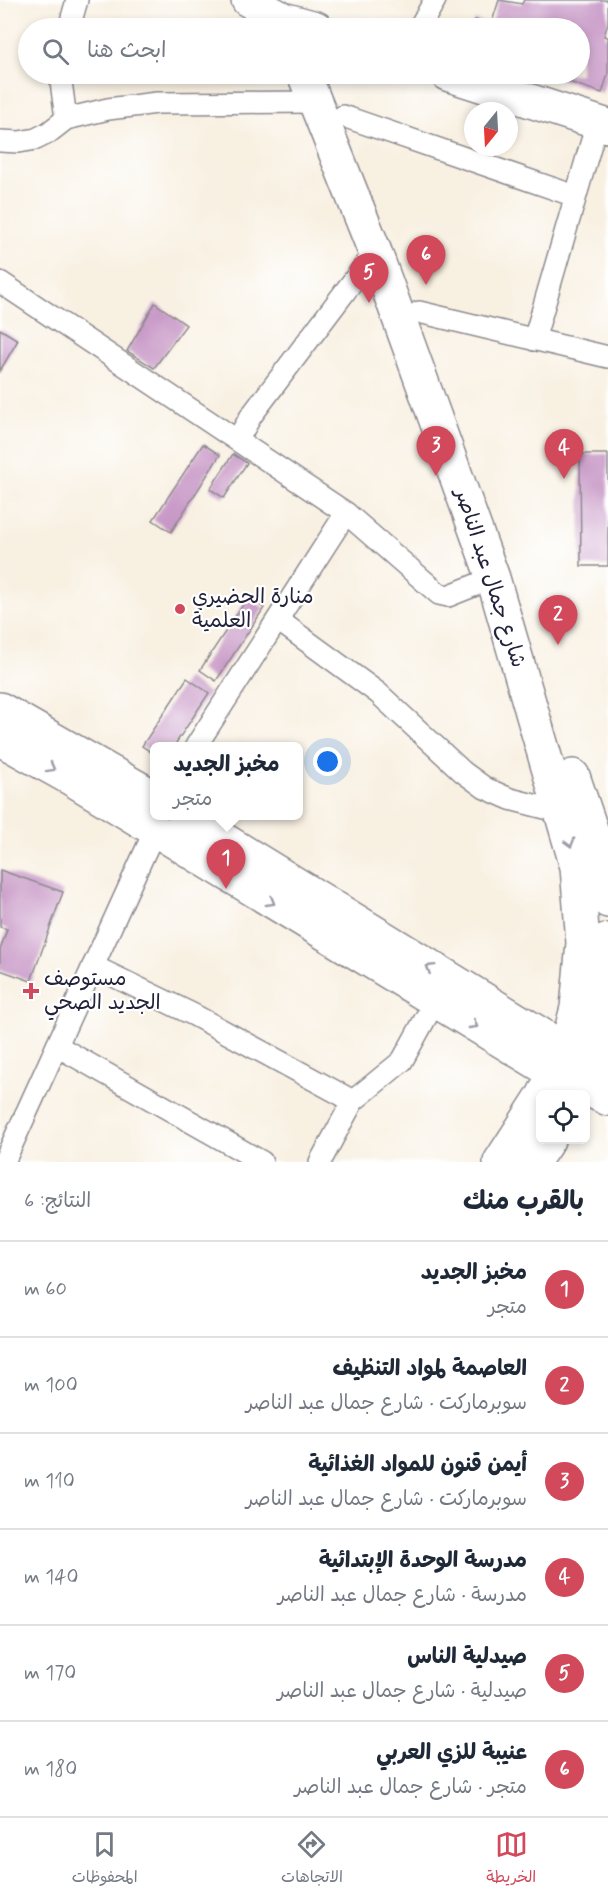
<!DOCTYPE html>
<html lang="ar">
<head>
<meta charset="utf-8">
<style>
	body { margin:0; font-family:Mynerve,"Playpen Sans Arabic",sans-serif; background:#f6f6f7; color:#1f2937; direction:rtl }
	.controls { position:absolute; right:18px; bottom:18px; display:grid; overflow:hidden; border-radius:9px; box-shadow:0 3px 9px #0003 }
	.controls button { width:54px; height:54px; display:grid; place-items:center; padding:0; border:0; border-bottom:2px solid #e0e1e3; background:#fff; color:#1f2937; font:30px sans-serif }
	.compass { position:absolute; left:464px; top:102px; width:54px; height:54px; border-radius:50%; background:#fff; box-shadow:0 3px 9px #0003; rotate:198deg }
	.you { position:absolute; left:328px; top:762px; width:21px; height:21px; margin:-15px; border:4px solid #fff; border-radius:50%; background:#1a73e8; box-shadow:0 0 0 9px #1a73e833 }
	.badge { display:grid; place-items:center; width:39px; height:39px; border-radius:50%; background:#d1495b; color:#fff; font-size:20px; font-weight:700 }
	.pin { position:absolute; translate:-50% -50px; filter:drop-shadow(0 2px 3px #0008) }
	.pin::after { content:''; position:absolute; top:32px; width:21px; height:18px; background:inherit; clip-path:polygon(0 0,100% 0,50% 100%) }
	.popup { position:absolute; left:150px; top:742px; width:153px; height:78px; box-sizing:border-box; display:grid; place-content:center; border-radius:9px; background:#fff; filter:drop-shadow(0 2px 4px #0005); font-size:20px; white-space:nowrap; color:#747a83 }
	.popup b { font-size:22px; color:#1f2937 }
	.popup::after { content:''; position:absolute; left:50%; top:100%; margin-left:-12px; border:12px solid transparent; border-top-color:#fff }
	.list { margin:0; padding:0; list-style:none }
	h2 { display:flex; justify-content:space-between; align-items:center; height:78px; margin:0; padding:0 24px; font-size:26px }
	h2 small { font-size:20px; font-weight:400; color:#747a83 }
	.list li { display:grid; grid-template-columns:39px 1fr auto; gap:18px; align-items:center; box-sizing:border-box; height:96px; padding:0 24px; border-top:2px solid #e0e1e3 }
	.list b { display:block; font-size:22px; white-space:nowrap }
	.list p { margin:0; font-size:20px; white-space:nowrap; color:#747a83 }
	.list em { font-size:20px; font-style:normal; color:#747a83 }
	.icon { flex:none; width:33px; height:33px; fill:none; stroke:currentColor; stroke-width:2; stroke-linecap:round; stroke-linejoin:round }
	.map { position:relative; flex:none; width:608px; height:1162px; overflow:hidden; direction:ltr }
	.search { position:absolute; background:#fff; box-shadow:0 3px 9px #0003; left:18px; right:18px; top:18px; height:66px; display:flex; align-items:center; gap:15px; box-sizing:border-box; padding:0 21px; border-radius:33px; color:#747a83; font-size:22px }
	.sheet { height:654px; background:#fff }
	nav { display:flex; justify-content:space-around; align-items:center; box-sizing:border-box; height:84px; border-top:2px solid #e0e1e3; background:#fff; font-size:16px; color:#747a83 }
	nav a { display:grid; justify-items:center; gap:3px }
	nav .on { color:#d1495b }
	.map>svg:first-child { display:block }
	.building { fill:#c797c6 }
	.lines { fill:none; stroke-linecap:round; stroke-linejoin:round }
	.minor-casing { stroke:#8d898e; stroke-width:24 }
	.primary-casing { stroke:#8d898e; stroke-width:36 }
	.minor { stroke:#fff; stroke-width:21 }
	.primary { stroke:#fff; stroke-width:33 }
	.oneway { stroke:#9c9ca7 }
	.poi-dot { fill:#d1495b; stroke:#fff; stroke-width:2 }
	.labels { text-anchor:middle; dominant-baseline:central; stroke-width:4.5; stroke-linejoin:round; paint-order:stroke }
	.street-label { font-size:21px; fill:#22223b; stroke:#fff }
	.poi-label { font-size:21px; fill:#22223b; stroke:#fff; text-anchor:start }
</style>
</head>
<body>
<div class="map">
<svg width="608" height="1162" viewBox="0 0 608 1162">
	<rect width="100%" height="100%" fill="#fff"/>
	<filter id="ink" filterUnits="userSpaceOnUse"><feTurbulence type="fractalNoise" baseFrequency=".0167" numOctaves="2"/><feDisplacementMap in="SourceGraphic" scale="12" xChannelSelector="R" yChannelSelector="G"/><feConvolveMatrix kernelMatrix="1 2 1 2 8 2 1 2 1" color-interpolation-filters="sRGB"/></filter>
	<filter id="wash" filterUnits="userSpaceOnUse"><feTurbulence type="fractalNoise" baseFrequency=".008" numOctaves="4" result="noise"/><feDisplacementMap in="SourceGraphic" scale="24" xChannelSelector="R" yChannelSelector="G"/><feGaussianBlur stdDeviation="1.35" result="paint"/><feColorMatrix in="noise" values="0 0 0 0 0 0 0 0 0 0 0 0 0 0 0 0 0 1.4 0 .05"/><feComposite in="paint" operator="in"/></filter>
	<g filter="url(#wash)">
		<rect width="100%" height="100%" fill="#f8f0e1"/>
		<g id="blocks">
			<g class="building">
				<polygon points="499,0 522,4 524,0 608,0 608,23 604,36 608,37 608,74 602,93 545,74 580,74 580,28 472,28 475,20 491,25"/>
				<polygon points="155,303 186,325 154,368 127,351"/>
				<polygon points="0,329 18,340 0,371"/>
				<polygon points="203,444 220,455 171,532 153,520"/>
				<polygon points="233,454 247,463 224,498 210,489"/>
				<polygon points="580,454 608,454 608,566 581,566"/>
				<polygon points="248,597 264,608 216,681 200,670"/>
				<polygon points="187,678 209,693 174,746 154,746 154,754 142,746"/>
				<polygon points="0,870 63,892 31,981 0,970 0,950 7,929 0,927"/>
			</g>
		</g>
	</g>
	<g filter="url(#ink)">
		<use href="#blocks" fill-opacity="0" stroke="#8d898e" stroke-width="1.5"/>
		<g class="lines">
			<g class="minor-casing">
				<g id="minor">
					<polyline points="69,28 77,0"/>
					<polyline points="419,28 435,0"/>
					<polyline points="60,74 66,119"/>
					<polyline points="343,116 575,196"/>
					<polyline points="0,141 19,142 36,139 48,133 66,119 108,109 157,103 316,102"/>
					<polyline points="0,282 346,513 439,594 448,596 493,578"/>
					<polyline points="419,312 608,357"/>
					<polyline points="534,340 597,123"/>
					<polyline points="238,439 251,416 375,252"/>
					<polyline points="278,620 378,693 463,772 485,788 510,799 561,812"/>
					<polyline points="196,746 346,513"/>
					<polyline points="583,943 608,934"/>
					<polyline points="93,966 194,1015 353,1101"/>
					<polyline points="57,1046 262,1162"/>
					<polyline points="4,1162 155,830"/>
					<polyline points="320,1162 353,1101 402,1061 435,1001"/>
				</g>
			</g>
			<g class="primary-casing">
				<g id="primary">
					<polyline points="248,0 283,19 316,28"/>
					<polyline points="304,74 375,252 493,578 577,867 583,943 577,1008 566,1050 544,1094"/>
					<polyline points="447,74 608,126"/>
					<polyline points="0,709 154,797"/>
					<polyline points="0,739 70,778 556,1074 608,1099"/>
					<polyline points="573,776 594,838 608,901"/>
					<polyline points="185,816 566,1050 608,1069"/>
					<polyline points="583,1082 603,1022 608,959"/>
					<polyline points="500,1162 540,1100"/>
					<polyline points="533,1162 548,1140"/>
				</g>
			</g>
			<use href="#minor" class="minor"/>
			<use href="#primary" class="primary"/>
		</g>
		<defs><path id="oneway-chevron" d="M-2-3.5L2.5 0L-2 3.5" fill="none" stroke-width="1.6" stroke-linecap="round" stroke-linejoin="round" transform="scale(1.5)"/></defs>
		<g class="oneway">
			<use href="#oneway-chevron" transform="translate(51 768) rotate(29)"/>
			<use href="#oneway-chevron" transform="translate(570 843) rotate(74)"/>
			<use href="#oneway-chevron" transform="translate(271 902) rotate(31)"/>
			<use href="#oneway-chevron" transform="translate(430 968) rotate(-148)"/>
			<use href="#oneway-chevron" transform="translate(474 1025) rotate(31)"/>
		</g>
	</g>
	<g class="poi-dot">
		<circle cx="180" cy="609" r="6"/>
		<path d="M28 982h6v6h6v6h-6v6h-6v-6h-6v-6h6z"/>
	</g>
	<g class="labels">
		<g class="street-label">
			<text transform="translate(490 578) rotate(72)">شارع جمال عبد الناصر</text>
		</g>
		<g class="poi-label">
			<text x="192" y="597">منارة الحضيري<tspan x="192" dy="24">العلمية</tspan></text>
			<text x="44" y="979">مستوصف<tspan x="44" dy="24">الجديد الصحي</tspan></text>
		</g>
	</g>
</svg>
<div class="controls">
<button><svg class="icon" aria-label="locate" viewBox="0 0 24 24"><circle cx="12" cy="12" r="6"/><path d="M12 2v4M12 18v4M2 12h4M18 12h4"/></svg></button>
</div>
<svg class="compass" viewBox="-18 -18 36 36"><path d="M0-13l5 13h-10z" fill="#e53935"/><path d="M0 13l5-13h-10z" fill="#747a83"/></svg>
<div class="you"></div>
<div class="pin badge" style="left:226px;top:889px">1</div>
<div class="popup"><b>مخبز الجديد</b>متجر</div>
<div class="pin badge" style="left:558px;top:645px">2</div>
<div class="pin badge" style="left:436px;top:476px">3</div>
<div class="pin badge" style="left:564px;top:479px">4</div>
<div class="pin badge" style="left:369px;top:303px">5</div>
<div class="pin badge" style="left:426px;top:285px">6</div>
<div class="search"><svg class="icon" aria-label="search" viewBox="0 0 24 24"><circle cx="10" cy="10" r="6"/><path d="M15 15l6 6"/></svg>ابحث هنا</div>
</div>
<section class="sheet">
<h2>بالقرب منك<small>النتائج: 6</small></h2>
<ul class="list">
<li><span class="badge">1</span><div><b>مخبز الجديد</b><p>متجر</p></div><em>60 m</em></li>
<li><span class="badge">2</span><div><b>العاصمة لمواد التنظيف</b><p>سوبرماركت · شارع جمال عبد الناصر</p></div><em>100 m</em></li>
<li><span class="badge">3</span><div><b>أيمن قنون للمواد الغذائية</b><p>سوبرماركت · شارع جمال عبد الناصر</p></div><em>110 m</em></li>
<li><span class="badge">4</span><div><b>مدرسة الوحدة الإبتدائية</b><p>مدرسة · شارع جمال عبد الناصر</p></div><em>140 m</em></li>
<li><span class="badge">5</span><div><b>صيدلية الناس</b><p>صيدلية · شارع جمال عبد الناصر</p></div><em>170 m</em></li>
<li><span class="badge">6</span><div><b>عنيبة للزي العربي</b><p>متجر · شارع جمال عبد الناصر</p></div><em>180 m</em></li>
</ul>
</section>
<nav>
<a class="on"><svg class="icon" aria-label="map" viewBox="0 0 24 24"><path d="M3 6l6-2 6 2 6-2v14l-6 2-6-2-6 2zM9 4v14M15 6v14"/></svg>الخريطة</a>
<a><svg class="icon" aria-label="directions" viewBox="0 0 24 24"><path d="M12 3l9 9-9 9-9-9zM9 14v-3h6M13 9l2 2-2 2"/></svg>الاتجاهات</a>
<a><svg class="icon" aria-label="saved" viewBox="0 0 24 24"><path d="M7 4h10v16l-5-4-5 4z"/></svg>المحفوظات</a>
</nav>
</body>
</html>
